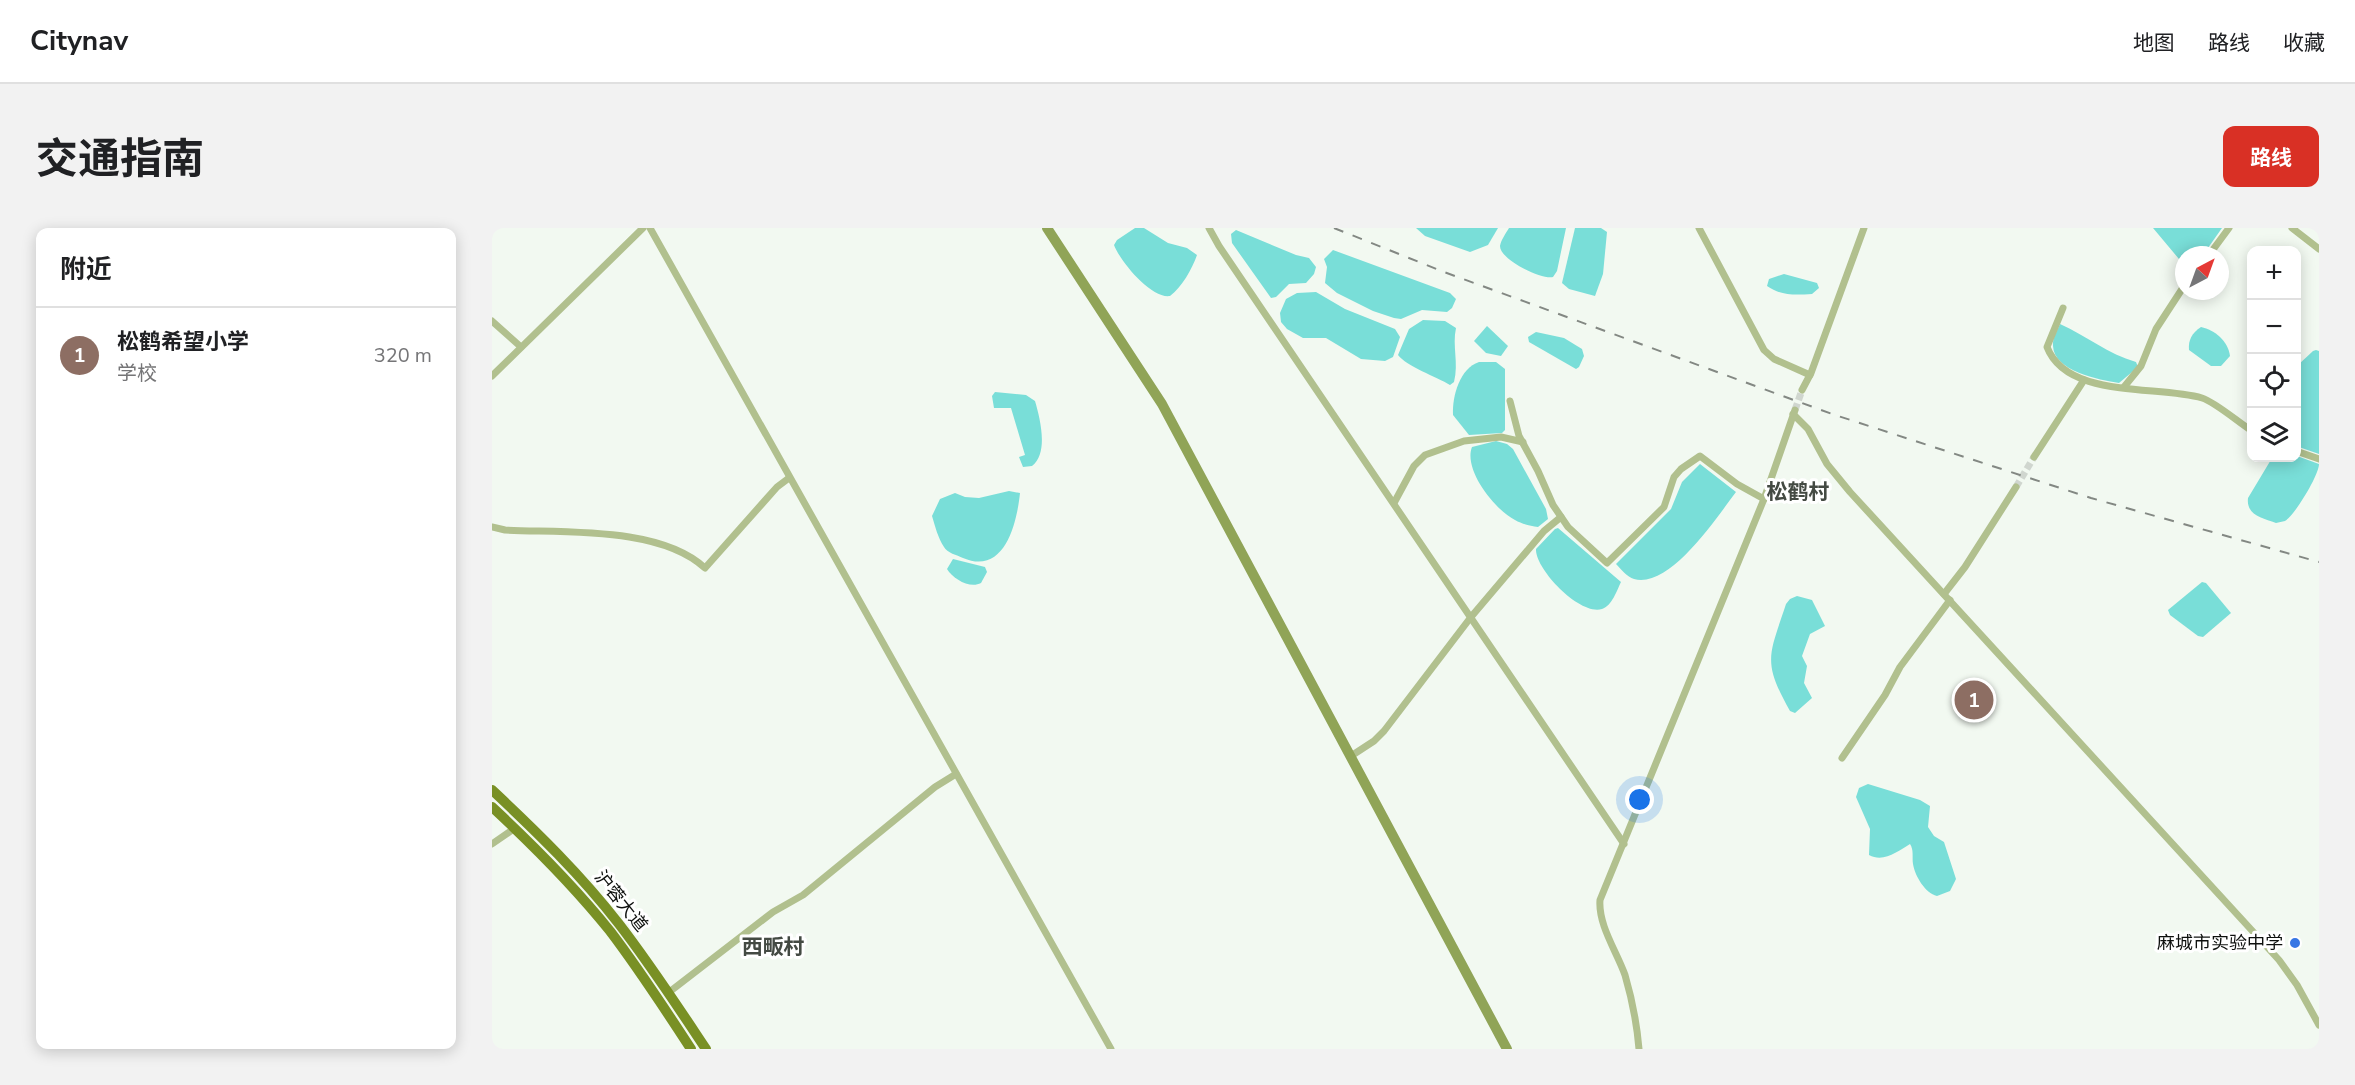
<!DOCTYPE html>
<html lang="zh">
<head>
<meta charset="utf-8">
<style>
	body { margin:0; font-family:"Nunito Sans","Noto Sans SC",sans-serif; background:#f2f2f2; color:#202124 }
	.controls { position:absolute; right:18px; top:18px; display:grid; overflow:hidden; border-radius:12px; box-shadow:0 3px 15px #0003 }
	.controls button { width:54px; height:54px; display:grid; place-items:center; padding:0; border:0; border-bottom:2px solid #e0e0e0; background:#fff; color:#202124; font:30px sans-serif }
	.compass { position:absolute; left:1683px; top:18px; width:54px; height:54px; border-radius:50%; background:#fff; box-shadow:0 3px 15px #0003; rotate:41deg }
	.you { position:absolute; left:1148px; top:572px; width:21px; height:21px; margin:-15px; border:4px solid #fff; border-radius:50%; background:#1a73e8; box-shadow:0 0 0 9px #1a73e833 }
	.badge { display:grid; place-items:center; width:39px; height:39px; border-radius:50%; background:#d93025; color:#fff; font-size:20px; font-weight:700 }
	.pin { position:absolute; translate:-50% -50%; border:3px solid #fff; box-shadow:0 2px 6px #0006 }
	.list { margin:0; padding:0; list-style:none }
	h2 { display:flex; justify-content:space-between; align-items:center; height:78px; margin:0; padding:0 24px; font-size:26px }
	h2 small { font-size:20px; font-weight:400; color:#757577 }
	.list li { display:grid; grid-template-columns:39px 1fr auto; gap:18px; align-items:center; box-sizing:border-box; height:96px; padding:0 24px; border-top:2px solid #e0e0e0 }
	.list b { display:block; font-size:22px; white-space:nowrap }
	.list p { margin:0; font-size:20px; white-space:nowrap; color:#757577 }
	.list em { font-size:20px; font-style:normal; color:#757577 }
	.icon { flex:none; width:33px; height:33px; fill:none; stroke:currentColor; stroke-width:2; stroke-linecap:round; stroke-linejoin:round }
	.map { position:relative; flex:none; width:1827px; height:821px; overflow:hidden; border-radius:12px }
	header { display:flex; align-items:center; gap:36px; box-sizing:border-box; height:84px; padding:0 30px; background:#fff; border-bottom:2px solid #e0e0e0 }
	header strong { font-size:28px }
	nav { display:flex; gap:33px; margin-inline-start:auto; font-size:21px }
	.intro { display:flex; align-items:center; justify-content:space-between; box-sizing:border-box; height:144px; padding:0 36px }
	h1 { margin:0; font-size:42px }
	.button { padding:15px 27px; border-radius:12px; background:#d93025; color:#fff; font-size:21px; font-weight:700 }
	main { display:flex; gap:36px; padding:0 36px }
	aside { flex:1; background:#fff; border-radius:12px; box-shadow:0 3px 15px #0003 }
	.map>svg:first-child { display:block }
	.water { fill:#79ded8 }
	.lines { fill:none; stroke-linecap:round; stroke-linejoin:round }
	.minor-tunnel { stroke:#d0d6cf; stroke-width:7; stroke-dasharray:7 3.5; stroke-linecap:butt }
	.minor { stroke:#b1c08e; stroke-width:7 }
	.secondary { stroke:#90a457; stroke-width:10 }
	.primary { stroke:#799025; stroke-width:10 }
	.rail { stroke:#838883; stroke-width:2; stroke-dasharray:10 10; stroke-linecap:butt }
	.poi-dot { fill:#3776e4; stroke:#fff; stroke-width:2 }
	.labels { text-anchor:middle; dominant-baseline:central; stroke-width:6; stroke-linejoin:round; paint-order:stroke }
	.street-label { font-size:18px; fill:#0e100e; stroke:#fff }
	.poi-label { font-size:18px; fill:#0e100e; stroke:#fff; text-anchor:end }
	.quarter-label { font-size:21px; font-weight:bold; fill:#444a43; stroke:#fff }
</style>
</head>
<body>
<header>
<strong>Citynav</strong>
<nav><a>地图</a><a>路线</a><a>收藏</a></nav>
</header>
<div class="intro"><h1>交通指南</h1><a class="button">路线</a></div>
<main>
<aside>
<h2>附近<small></small></h2>
<ul class="list">
<li><span class="badge" style="background:#8d6e63">1</span><div><b>松鹤希望小学</b><p>学校</p></div><em>320 m</em></li>
</ul>
</aside>
<div class="map">
<svg width="1827" height="821" viewBox="0 0 1827 821">
	<rect width="100%" height="100%" fill="#f2f9f1"/>
	<g class="water">
		<path d="M643 0H652L676 15 695 20 705 27C700 41 690 59 678 68 659 71 628 33 622 17L625 12Z"/>
		<polygon points="924,0 1006,0 996,17 978,24 933,8"/>
		<path d="M1017 0H1074L1065 43 1061 49C1050 52 1008 32 1008 18 1009 12 1014 5 1017 0Z"/>
		<polygon points="1083,0 1109,0 1115,4 1111,46 1103,68 1077,61 1070,55"/>
		<polygon points="1661,0 1730,0 1711,27 1692,27 1692,37"/>
		<polygon points="744,2 804,27 817,30 824,39 822,46 814,55 797,56 784,69 779,70 740,15 739,6"/>
		<polygon points="841,22 958,65 964,71 960,80 955,84 930,82 909,91 902,90 881,83 845,65 833,55 835,39 832,31"/>
		<path d="M1292 46 1325 55 1327 60 1320 66C1303 67 1289 68 1275 58L1277 51Z"/>
		<polygon points="824,64 853,81 903,101 908,109 901,129 893,133 869,131 834,110 811,110 795,101 789,94 788,85 794,71 805,65"/>
		<path d="M931 92 953 93 964 100C960 118 967 135 962 154L958 157C945 149 914 138 906 127L917 101Z"/>
		<path d="M1568 96C1595 108 1616 126 1644 134L1646 139 1627 155C1607 152 1562 143 1561 118 1560 111 1565 103 1568 96Z"/>
		<polygon points="995,98 1016,118 1009,128 994,125 982,113"/>
		<path d="M1709 99C1723 102 1736 113 1738 128L1729 138H1719L1697 122C1696 112 1700 105 1709 99Z"/>
		<polygon points="1044,104 1072,110 1090,121 1092,128 1087,139 1084,141 1037,114 1036,109"/>
		<polygon points="1824,122 1827,123 1827,226 1804,218 1805,138 1821,123"/>
		<path d="M987 134H1004L1013 141V202L1010 205 977 207 961 187C960 168 968 140 987 134Z"/>
		<path d="M503 164 534 167 543 173C548 190 557 225 540 238L531 239 527 229 533 227 519 180H502L500 168Z"/>
		<path d="M1004 213 1015 216 1021 221 1054 281 1056 291 1046 299C1038 298 1030 296 1023 292 1003 282 971 242 980 219Z"/>
		<path d="M1805 228 1827 236C1827 247 1803 287 1793 293 1790 294 1787 294 1784 295 1770 290 1754 287 1756 270L1780 230H1804Z"/>
		<path d="M1208 236 1244 264C1225 289 1178 361 1142 351 1135 349 1129 341 1124 336L1179 281 1190 254Z"/>
		<path d="M517 263 528 265C525 294 513 348 471 330 465 327 455 325 452 319 446 310 443 298 440 288L448 271 463 265 473 269 487 270Z"/>
		<path d="M1066 300 1129 354C1125 362 1120 378 1110 381 1088 388 1043 341 1044 321L1063 301Z"/>
		<path d="M461 331 493 339 495 344 489 355C478 361 461 351 455 341Z"/>
		<polygon points="1710,354 1714,355 1739,385 1711,409 1706,408 1678,387 1676,382"/>
		<path d="M1305 368 1320 372 1333 398 1318 406 1310 428 1315 438 1312 455 1320 470 1303 485 1298 483C1270 433 1277 428 1294 376L1298 371Z"/>
		<path d="M1376 556 1428 572 1438 578 1436 599 1442 608 1452 614 1464 651 1458 663 1445 668C1433 665 1423 648 1421 636 1420 629 1422 622 1418 616 1406 623 1392 635 1377 627L1378 601 1364 569 1367 560Z"/>
	</g>
	<g class="lines">
		<g class="minor-tunnel">
			<polyline points="1303,182 1310,162"/>
			<polyline points="1524,259 1542,229"/>
		</g>
		<g class="minor">
			<polyline points="158,0 619,821"/>
			<polyline points="717,0 727,18 1132,616"/>
			<polyline points="1207,0 1272,122 1282,131 1318,147"/>
			<polyline points="1800,0 1827,21"/>
			<polyline points="1717,27 1737,0"/>
			<path d="M1571 80 1555 119C1575 171 1665 157 1710 170 1723 174 1746 194 1760 203"/>
			<polyline points="0,93 29,119"/>
			<polyline points="0,148 151,0"/>
			<polyline points="1632,159 1649,138 1664,101 1692,58"/>
			<polyline points="1310,162 1319,145 1372,0"/>
			<polyline points="1018,173 1027,208 1046,243 1061,277 1076,299 1115,335 1172,279 1182,249 1189,241 1208,228 1245,256 1272,271"/>
			<polyline points="1301,186 1316,201 1335,236 1358,264 1787,732 1805,757 1827,797"/>
			<polyline points="1804,223 1827,231"/>
			<polyline points="1542,229 1592,152"/>
			<polyline points="902,275 922,238 933,227 972,213 1009,209 1031,214"/>
			<path d="M0 299 13 302C71 305 168 298 213 340L285 259 297 250"/>
			<polyline points="1452,366 1473,339 1524,259"/>
			<polyline points="859,528 882,513 892,503 979,389 1052,303 1069,289"/>
			<polyline points="1350,530 1393,467 1408,439 1458,372"/>
			<polyline points="0,616 23,600"/>
			<polyline points="176,765 281,684 311,667 443,559 464,546"/>
			<path d="M1147 821C1145 797 1140 771 1133 747 1125 724 1106 697 1108 672L1272 271 1303 182"/>
		</g>
		<polyline class="secondary" points="555,0 670,176 1015,821"/>
		<g class="primary">
			<path d="M0 562C45 604 89 647 127 696 158 736 186 779 214 821"/>
			<path d="M0 579C42 618 82 658 118 703 147 741 173 781 199 821"/>
		</g>
		<polyline class="rail" points="842,0 952,44 1340,186 1599,270 1827,334"/>
	</g>
	<circle class="poi-dot" cx="1803" cy="715" r="6"/>
	<g class="labels">
		<g class="street-label">
			<text transform="translate(129 673) rotate(51)">沪蓉大道</text>
		</g>
		<g class="poi-label">
			<text x="1791" y="715">麻城市实验中学</text>
		</g>
		<g class="quarter-label">
			<text x="1306" y="264">松鹤村</text>
			<text x="281" y="719">西畈村</text>
		</g>
	</g>
</svg>
<div class="controls">
<button>+</button>
<button>−</button>
<button><svg class="icon" aria-label="locate" viewBox="0 0 24 24"><circle cx="12" cy="12" r="6"/><path d="M12 2v4M12 18v4M2 12h4M18 12h4"/></svg></button>
<button><svg class="icon" aria-label="layers" viewBox="0 0 24 24"><path d="M12 4l9 5-9 5-9-5zM3 14l9 5 9-5"/></svg></button>
</div>
<svg class="compass" viewBox="-18 -18 36 36"><path d="M0-13l5 13h-10z" fill="#e53935"/><path d="M0 13l5-13h-10z" fill="#757577"/></svg>
<div class="you"></div>
<div class="pin badge" style="left:1482px;top:472px;background:#8d6e63">1</div>
</div>
</main>
</body>
</html>
